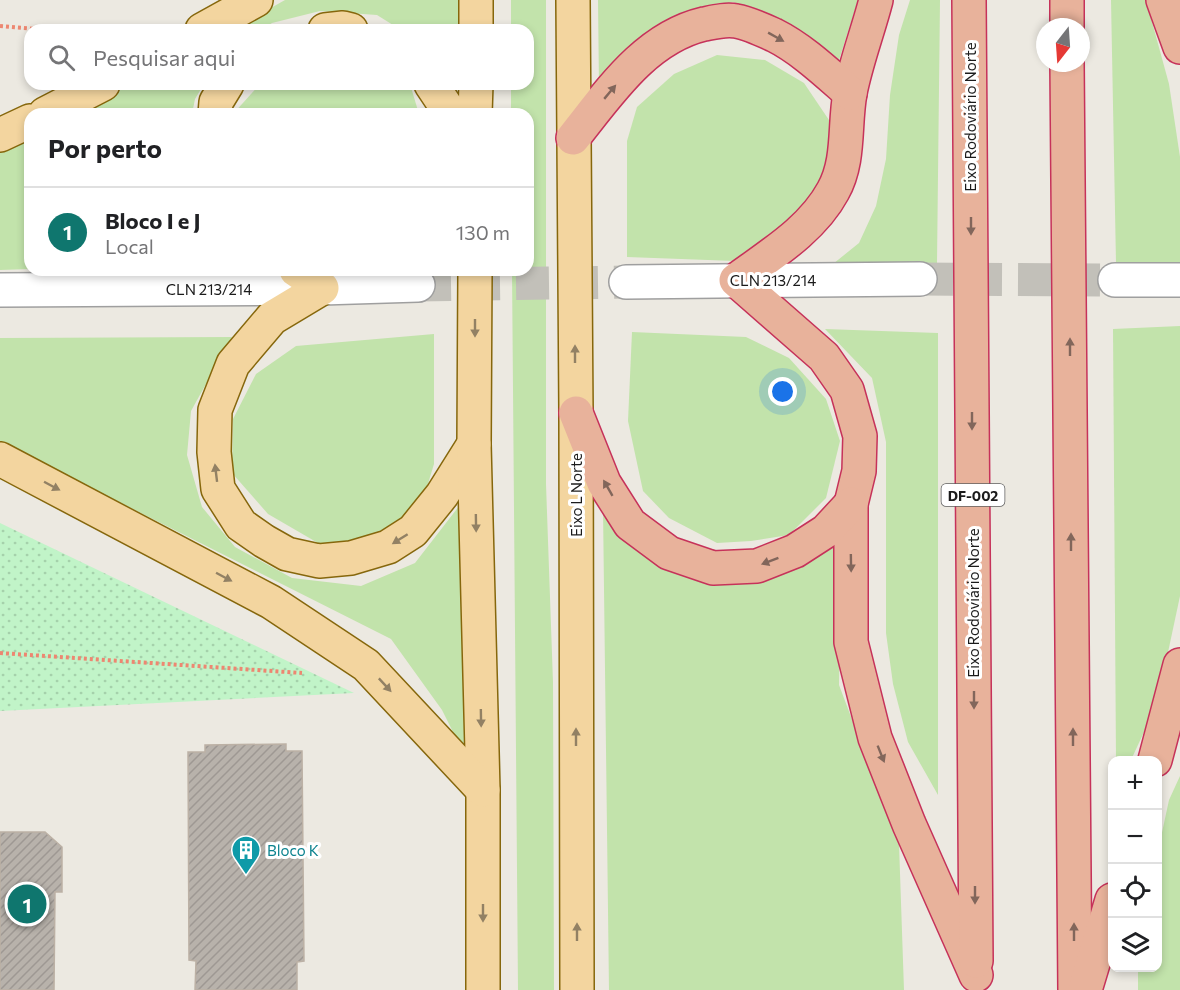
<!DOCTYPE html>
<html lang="pt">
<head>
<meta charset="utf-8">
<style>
	body { margin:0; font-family:Commissioner,sans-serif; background:#f2f2f2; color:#202124 }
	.controls { position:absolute; right:18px; bottom:18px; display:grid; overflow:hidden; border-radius:12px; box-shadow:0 3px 9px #0003 }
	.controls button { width:54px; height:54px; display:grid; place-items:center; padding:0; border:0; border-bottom:2px solid #e0e0e0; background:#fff; color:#202124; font:30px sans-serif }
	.compass { position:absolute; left:1036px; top:18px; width:54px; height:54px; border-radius:50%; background:#fff; box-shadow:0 3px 9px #0003; rotate:197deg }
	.you { position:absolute; left:783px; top:392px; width:21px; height:21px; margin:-15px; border:4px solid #fff; border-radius:50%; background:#1a73e8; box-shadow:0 0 0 9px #1a73e833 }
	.badge { display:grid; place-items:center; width:39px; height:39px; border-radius:50%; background:#0f766e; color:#fff; font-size:20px; font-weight:700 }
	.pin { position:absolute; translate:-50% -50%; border:3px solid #fff; box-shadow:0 2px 6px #0006 }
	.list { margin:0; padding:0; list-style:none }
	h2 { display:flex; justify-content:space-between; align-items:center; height:78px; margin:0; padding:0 24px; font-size:26px }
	h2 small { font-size:20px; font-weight:400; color:#757577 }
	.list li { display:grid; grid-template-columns:39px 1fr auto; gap:18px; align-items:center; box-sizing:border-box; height:90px; padding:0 24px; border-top:2px solid #e0e0e0 }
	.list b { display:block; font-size:22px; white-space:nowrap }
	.list p { margin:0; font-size:20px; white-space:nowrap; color:#757577 }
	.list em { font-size:20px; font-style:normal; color:#757577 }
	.icon { flex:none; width:33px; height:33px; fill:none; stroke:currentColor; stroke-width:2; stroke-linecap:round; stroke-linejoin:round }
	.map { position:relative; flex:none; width:1180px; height:990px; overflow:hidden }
	.search { position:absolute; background:#fff; box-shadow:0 3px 9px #0003; left:24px; top:24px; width:510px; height:66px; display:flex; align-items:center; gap:15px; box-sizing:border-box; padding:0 21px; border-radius:18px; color:#757577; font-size:22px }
	.panel { position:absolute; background:#fff; box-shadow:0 3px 9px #0003; left:24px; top:108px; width:510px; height:168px; border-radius:18px }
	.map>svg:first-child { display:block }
	.grass { fill:#c2e3ab }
	.park { fill:url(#park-dots) }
	.building { fill:url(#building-hatch); stroke:#bcb1a5; stroke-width:1.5 }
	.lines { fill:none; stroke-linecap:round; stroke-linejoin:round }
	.tertiary-tunnel { stroke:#c2c0b9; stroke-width:33; stroke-dasharray:33 16; stroke-linecap:butt }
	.tertiary-casing { stroke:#9f9f9f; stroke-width:36 }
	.primary-casing { stroke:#86670c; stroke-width:36 }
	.trunk-casing { stroke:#c6325a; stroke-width:36 }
	.path { stroke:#ed8771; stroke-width:4; stroke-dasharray:3 3; stroke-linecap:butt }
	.tertiary { stroke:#fff; stroke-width:33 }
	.primary { stroke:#f3d59f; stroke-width:33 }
	.trunk { stroke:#e8b29b; stroke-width:33 }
	.oneway { fill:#82665b }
	.oneway2 { fill:#928164 }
	.labels { text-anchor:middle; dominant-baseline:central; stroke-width:6; stroke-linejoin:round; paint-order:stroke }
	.shield { fill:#fff; stroke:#5f5f5f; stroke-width:1.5 }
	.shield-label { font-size:14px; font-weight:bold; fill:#1b1b1b }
	.street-label { font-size:15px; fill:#1b1b1b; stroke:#fff }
	.culture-label { font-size:15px; fill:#0d838f; stroke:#fff; text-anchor:start }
</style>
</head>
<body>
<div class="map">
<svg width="1180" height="990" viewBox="0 0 1180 990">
	<defs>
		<pattern id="park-dots" width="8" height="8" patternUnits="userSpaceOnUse" patternTransform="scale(1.5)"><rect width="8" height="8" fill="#c1f4c8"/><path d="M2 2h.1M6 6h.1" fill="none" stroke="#a5d1ab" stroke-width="1.8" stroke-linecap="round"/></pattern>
		<pattern id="building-hatch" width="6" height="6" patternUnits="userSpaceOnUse" patternTransform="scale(1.5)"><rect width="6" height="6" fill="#b8b2ab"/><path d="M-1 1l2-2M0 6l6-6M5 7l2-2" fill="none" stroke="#9e9893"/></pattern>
	</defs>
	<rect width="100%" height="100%" fill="#ece9e1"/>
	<g class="grass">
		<polygon points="285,0 464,0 464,30 401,30 377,15 320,11 272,23 261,30 232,30"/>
		<polygon points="511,0 546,0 546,484 553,682 554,990 518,990 512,270 528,270 528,114 511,114 511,84 528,84 528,30 511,30"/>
		<path d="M598 0H858L839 60C804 31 774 19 733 2L674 21 599 88Z"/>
		<polygon points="910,0 940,0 937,263 828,268 859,243 876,206 886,159 890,95 899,35"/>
		<polygon points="1111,0 1146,0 1169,84 1180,157 1180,264 1116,263"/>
		<polygon points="717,55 765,60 804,83 833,126 826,177 808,209 735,261 627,257 627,141 637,107 674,74"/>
		<polygon points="132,84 204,84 195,99 192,114 74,114"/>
		<polygon points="260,84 410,84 419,114 233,114"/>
		<polygon points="30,137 30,269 0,270 0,152"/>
		<polygon points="1180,326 1180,596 1157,704 1131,760 1116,760 1113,329"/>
		<polygon points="825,329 938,333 938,795 908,742 893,684 886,633 886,442 872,378"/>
		<polygon points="632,332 746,337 789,358 826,399 840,441 826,498 789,535 751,541 717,543 669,518 643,491 628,421"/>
		<polygon points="434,334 434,464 423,500 392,530 357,543 318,543 268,514 232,473 233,419 256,374 296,346"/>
		<polygon points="232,337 191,411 187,455 202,507 235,547 292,578 361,586 415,563 463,501 464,754 442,710 391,639 0,442 0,338"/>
		<polygon points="603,508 696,576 841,531 839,685 899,844 904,990 609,990"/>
		<polygon points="1180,776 1180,990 1138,990 1138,968 1158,968 1158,851 1169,800"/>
	</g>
	<polygon class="park" points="0,523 354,693 0,711"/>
	<g class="building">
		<polygon points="286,744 286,751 302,751 304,961 297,962 297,990 195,990 196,961 189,960 188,752 205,752 205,745"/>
		<polygon points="0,832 45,832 62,847 62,892 55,892 54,990 0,990"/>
	</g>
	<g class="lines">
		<g class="tertiary-tunnel">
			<polyline points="920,279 1115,280"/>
			<polyline points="418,285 626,282"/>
		</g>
		<g class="tertiary-casing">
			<g id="tertiary">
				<polyline points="1115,280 1180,280"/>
				<polyline points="626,282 920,279"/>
				<polyline points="0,290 322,288 418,285"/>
			</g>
		</g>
		<g class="primary-casing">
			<g id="primary">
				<polyline points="573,0 576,413 577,990"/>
				<polyline points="202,30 256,0"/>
				<polyline points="325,30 343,28 351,30"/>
				<polyline points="476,30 476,0"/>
				<polyline points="431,84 451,114"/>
				<polyline points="45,114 103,84"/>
				<polyline points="215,114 216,102 227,84"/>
				<polyline points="475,114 476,84"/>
				<polyline points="0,135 30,121"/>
				<polyline points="296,270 322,288 272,318 233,364 215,410 214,452 218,489 241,525 264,541 287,554 319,561 351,558 388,547 413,531 442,495 474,444"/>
				<polyline points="475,270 474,444 483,790 483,990"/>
				<polyline points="0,459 271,602 366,665 483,790"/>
			</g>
		</g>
		<g class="trunk-casing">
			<g id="trunk">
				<path d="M876 0C868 31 856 62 850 93 844 125 850 161 833 191 812 230 770 255 736 280L824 357 847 390 860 436 859 471 851 504V642L875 738 909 824 976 975"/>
				<polyline points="969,0 976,961"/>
				<polyline points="1067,0 1067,27"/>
				<polyline points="1163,0 1180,47"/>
				<polyline points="1067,63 1075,990"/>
				<path d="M573 138C609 93 645 38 704 24 714 22 726 19 736 21 748 23 763 30 774 35 802 49 827 73 850 93"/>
				<polyline points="576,413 604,483 630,524 669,553 713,568 757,566 795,551 826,531 851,504"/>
				<polyline points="1155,760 1180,665"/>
				<polyline points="1085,990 1112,900"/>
			</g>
		</g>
		<g class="path">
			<polyline points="0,26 47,30"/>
			<polyline points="0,653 302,673"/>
		</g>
		<use href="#tertiary" class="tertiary"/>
		<use href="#primary" class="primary"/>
		<use href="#trunk" class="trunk"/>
	</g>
	<defs><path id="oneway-solid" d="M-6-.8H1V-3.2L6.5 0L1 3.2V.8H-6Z" transform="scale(1.5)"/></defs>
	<g class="oneway">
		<use href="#oneway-solid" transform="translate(776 37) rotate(29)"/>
		<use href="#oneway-solid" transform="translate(610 92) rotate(-50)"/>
		<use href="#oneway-solid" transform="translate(971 226) rotate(90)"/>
		<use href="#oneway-solid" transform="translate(1070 347) rotate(-90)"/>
		<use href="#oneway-solid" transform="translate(972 421) rotate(90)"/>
		<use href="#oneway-solid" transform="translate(608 488) rotate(-120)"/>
		<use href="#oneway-solid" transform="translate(1071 542) rotate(-90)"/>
		<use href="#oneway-solid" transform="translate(770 561) rotate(159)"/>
		<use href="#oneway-solid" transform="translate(851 563) rotate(89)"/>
		<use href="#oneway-solid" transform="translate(974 700) rotate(90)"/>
		<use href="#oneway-solid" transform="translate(1073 737) rotate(-90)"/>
		<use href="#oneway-solid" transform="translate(881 754) rotate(68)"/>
		<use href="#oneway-solid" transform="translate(975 895) rotate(90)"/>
		<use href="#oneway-solid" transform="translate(1074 932) rotate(-90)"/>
	</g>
	<g class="oneway2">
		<use href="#oneway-solid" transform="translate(475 328) rotate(90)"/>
		<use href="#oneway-solid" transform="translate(575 354) rotate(-90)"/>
		<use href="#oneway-solid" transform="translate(216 473) rotate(-97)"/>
		<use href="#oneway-solid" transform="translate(52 486) rotate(28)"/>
		<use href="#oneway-solid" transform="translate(476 523) rotate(89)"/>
		<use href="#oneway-solid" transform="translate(400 539) rotate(148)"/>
		<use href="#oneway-solid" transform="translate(224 577) rotate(28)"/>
		<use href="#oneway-solid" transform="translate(385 685) rotate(47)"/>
		<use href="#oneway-solid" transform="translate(481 718) rotate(89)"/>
		<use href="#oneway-solid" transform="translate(576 737) rotate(-90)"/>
		<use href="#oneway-solid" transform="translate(483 913) rotate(90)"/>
		<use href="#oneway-solid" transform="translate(577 932) rotate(-90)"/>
	</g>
	<defs>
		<g id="building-pin" transform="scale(1.5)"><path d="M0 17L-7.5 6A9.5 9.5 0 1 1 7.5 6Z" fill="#0f9aa8" stroke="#fff"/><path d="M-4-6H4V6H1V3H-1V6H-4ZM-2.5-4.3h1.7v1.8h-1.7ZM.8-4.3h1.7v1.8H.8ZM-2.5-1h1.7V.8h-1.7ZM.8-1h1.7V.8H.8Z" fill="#fff"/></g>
	</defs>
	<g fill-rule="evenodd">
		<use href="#building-pin" x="246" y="850"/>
	</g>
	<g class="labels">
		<rect class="shield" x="941.5" y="484" width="63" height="22" rx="4.5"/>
		<g class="shield-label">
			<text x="973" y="495">DF-002</text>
		</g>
		<g class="street-label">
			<text transform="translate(970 117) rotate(-90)">Eixo Rodoviário Norte</text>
			<text x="773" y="280">CLN 213/214</text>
			<text x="209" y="289">CLN 213/214</text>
			<text transform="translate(576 495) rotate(-90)">Eixo L Norte</text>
			<text transform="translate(973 603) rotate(-90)">Eixo Rodoviário Norte</text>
		</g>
		<g class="culture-label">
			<text x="267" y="850">Bloco K</text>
		</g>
	</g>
</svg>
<div class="controls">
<button>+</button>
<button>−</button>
<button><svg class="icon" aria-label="locate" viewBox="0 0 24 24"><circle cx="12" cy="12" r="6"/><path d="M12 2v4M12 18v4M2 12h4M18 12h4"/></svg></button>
<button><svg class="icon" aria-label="layers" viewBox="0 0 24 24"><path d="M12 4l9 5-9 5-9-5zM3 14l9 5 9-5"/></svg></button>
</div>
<svg class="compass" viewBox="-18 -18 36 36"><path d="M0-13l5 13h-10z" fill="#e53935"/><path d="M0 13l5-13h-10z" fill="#757577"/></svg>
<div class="you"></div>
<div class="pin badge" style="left:27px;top:904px">1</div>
<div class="search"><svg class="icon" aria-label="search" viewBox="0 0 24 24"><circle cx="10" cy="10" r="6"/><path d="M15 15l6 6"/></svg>Pesquisar aqui</div>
<section class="panel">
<h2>Por perto<small></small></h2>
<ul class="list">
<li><span class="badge">1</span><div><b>Bloco I e J</b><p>Local</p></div><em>130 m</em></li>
</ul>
</section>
</div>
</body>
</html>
